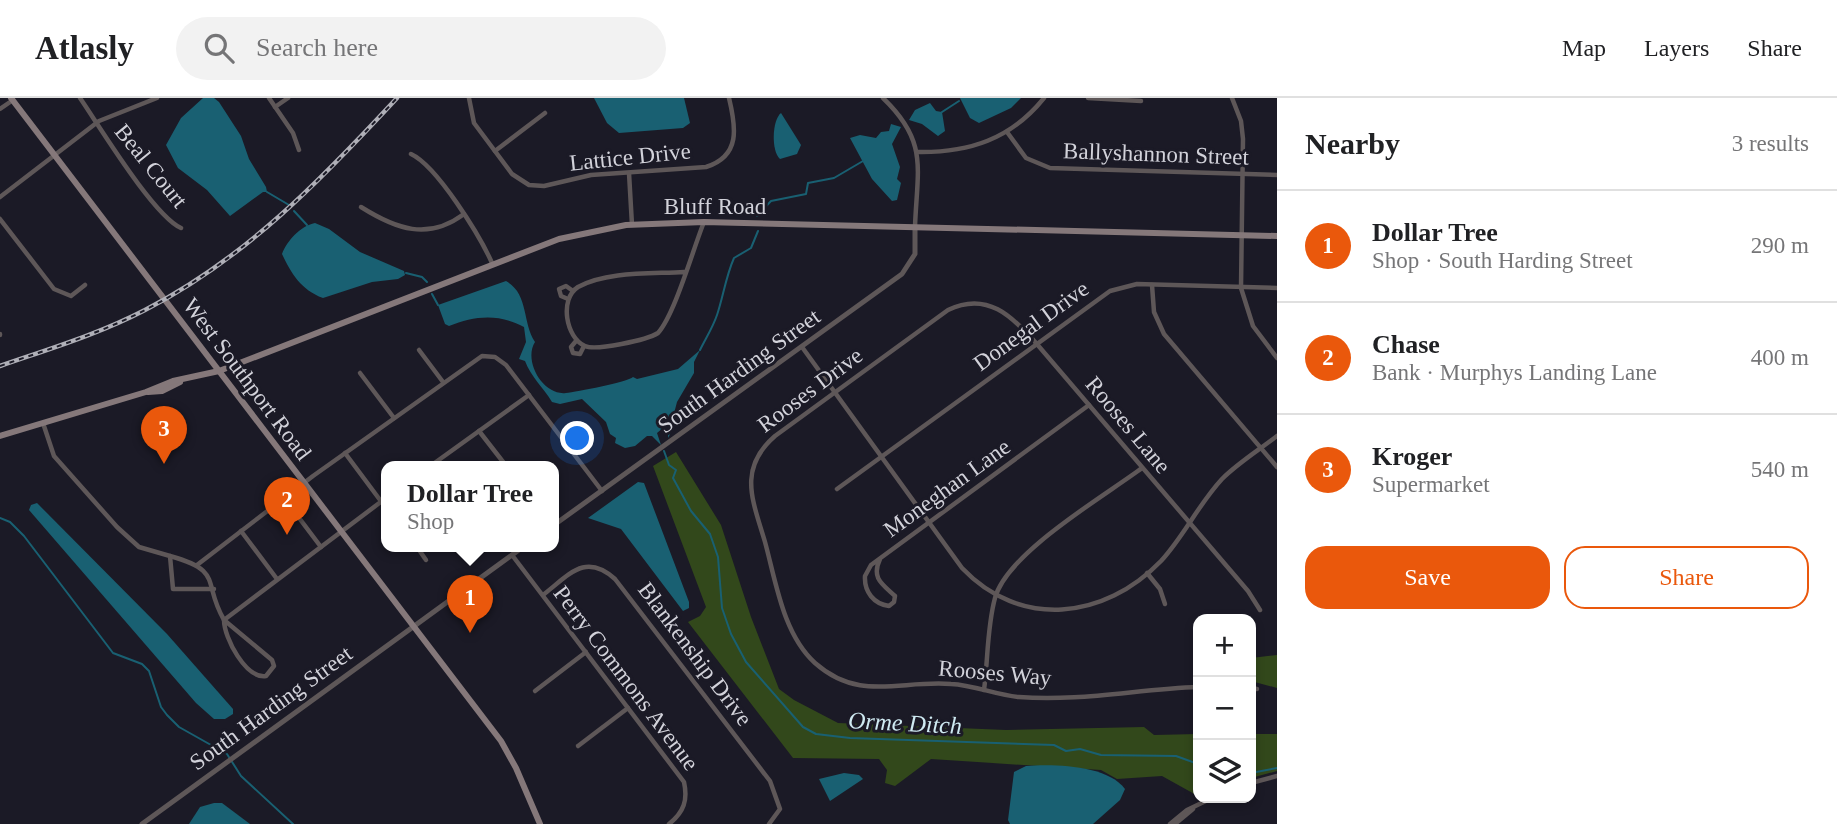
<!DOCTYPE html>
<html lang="en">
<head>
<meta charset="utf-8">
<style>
	body { margin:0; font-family:"Times New Roman",serif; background:#f2f2f2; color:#202124 }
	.controls { position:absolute; right:21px; bottom:21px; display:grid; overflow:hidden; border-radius:14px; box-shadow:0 4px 10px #0003 }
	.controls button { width:63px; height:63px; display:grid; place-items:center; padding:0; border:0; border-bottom:2px solid #e0e0e0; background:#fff; color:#202124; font:35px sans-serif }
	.you { position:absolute; left:578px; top:341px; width:24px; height:24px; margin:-18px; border:5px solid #fff; border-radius:50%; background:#1a73e8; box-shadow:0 0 0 10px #1a73e833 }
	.badge { display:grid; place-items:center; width:46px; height:46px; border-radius:50%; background:#ea580c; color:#fff; font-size:23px; font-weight:700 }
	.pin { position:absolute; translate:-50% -58px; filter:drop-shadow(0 2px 4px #0008) }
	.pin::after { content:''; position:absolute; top:37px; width:24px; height:21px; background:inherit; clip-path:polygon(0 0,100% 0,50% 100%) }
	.popup { position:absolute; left:381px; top:363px; width:178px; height:91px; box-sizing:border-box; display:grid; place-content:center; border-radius:14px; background:#fff; filter:drop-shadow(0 2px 5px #0005); font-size:23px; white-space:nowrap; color:#757577 }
	.popup b { font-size:26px; color:#202124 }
	.popup::after { content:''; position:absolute; left:50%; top:100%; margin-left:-14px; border:14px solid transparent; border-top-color:#fff }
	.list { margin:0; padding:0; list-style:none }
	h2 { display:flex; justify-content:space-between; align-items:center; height:91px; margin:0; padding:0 28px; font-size:30px }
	h2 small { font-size:23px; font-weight:400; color:#757577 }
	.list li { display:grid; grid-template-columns:46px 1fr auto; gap:21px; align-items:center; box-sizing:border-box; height:112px; padding:0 28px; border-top:2px solid #e0e0e0 }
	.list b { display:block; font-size:26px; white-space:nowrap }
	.list p { margin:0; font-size:23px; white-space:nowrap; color:#757577 }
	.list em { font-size:23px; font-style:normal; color:#757577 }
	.actions { display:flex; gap:14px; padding:21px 28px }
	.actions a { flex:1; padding:16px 0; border:2px solid #ea580c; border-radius:21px; text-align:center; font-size:24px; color:#ea580c }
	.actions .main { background:#ea580c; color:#fff }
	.icon { flex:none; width:38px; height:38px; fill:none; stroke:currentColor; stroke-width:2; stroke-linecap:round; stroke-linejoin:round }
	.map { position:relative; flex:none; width:1277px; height:726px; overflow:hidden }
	header { display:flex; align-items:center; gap:42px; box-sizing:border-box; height:98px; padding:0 35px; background:#fff; border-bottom:2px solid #e0e0e0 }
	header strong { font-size:33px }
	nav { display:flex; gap:38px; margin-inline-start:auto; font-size:24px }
	.search { width:490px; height:63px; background:#f2f2f2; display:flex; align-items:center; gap:18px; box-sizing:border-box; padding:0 24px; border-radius:38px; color:#757577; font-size:26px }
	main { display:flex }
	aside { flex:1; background:#fff }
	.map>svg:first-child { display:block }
	.green { fill:#32481b }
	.water { fill:#196072 }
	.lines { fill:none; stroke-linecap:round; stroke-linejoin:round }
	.stream { stroke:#196072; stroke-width:2 }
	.minor { stroke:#5e5758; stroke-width:4.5 }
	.tertiary { stroke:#5e5758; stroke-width:5 }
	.secondary { stroke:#85787a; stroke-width:6 }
	.rail-casing { stroke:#afafb7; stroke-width:4.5 }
	.rail { stroke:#1b1a26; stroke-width:2; stroke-dasharray:5; stroke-linecap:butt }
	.labels { text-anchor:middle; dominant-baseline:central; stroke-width:6; stroke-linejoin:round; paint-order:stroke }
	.street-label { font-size:23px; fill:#d2d2da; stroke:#1b1a26 }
	.water-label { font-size:24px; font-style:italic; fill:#cfeaf2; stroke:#1b1a26 }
</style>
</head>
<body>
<header>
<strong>Atlasly</strong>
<div class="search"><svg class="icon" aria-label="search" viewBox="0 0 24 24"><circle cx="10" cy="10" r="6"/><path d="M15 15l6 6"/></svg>Search here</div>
<nav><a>Map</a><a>Layers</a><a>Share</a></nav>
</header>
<main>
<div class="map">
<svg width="1277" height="726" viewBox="0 0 1277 726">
	<rect width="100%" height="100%" fill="#1b1a26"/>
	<g class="green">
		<polygon points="676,354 721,427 751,519 779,591 794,602 838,625 1006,632 1144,629 1154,637 1198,636 1198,698 1162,678 1117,681 1101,672 931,661 895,688 885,685 887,672 879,661 793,660 688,524 700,518 706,509 653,368"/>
		<polygon points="1277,557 1277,590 1251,583 1251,560"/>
		<polygon points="1251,636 1277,636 1277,673 1251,680"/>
	</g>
	<g class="water">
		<polygon points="203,0 214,0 219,4 241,38 249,61 266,89 267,94 263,94 230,118 207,92 178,70 166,47 181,20"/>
		<polygon points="594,0 684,0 690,25 683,30 619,35 607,25"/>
		<polygon points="960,0 1021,0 1011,10 979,25 970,20"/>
		<polygon points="930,5 936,13 942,14 945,33 938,38 922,26 909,22 915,12"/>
		<path d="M781 15 801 47 797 56 780 61C771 53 772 22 781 15Z"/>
		<polygon points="891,26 901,29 892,46 900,69 897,81 901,85 897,102 892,103 872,81 850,40 860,37 876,40 881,34 889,33"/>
		<path d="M315 125 329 131 360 154 404 173 405 177 398 181 372 184 323 200C301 192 291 175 282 156 287 143 300 128 315 125Z"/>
		<path d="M506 183C529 196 522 224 535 244 523 263 543 298 566 295 576 294 628 284 633 279L637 281 678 271 700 252 694 264V275L677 304 672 323 675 327 668 340V332L663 330 657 335 661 347 652 338H647L635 348 625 350 615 345 616 340 610 336 606 324 582 301 560 306 552 304C543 289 531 279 525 263L519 261 526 244 524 229C498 215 474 218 449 228L445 226 438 207Z"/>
		<polygon points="638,384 644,385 689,504 689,510 683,513 621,431 588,420"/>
		<polygon points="37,405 167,536 233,611 233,616 225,621 214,621 196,605 29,412 31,407"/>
		<path d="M1026 668C1055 666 1107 667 1125 691L1120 702 1093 726H1010L1008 722 1014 674Z"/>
		<polygon points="844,675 859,677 863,681 830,703 819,681"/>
		<polygon points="214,705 222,705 250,726 189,726 200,709"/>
	</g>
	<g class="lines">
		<g class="stream">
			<polyline points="942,14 959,3"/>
			<polyline points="267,94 289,107"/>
			<polyline points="294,113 307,127"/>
			<polyline points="757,118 771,103 806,96 808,85 834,80 863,63"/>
			<polyline points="406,175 422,179 427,184"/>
			<polyline points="432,196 438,207"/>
			<path d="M700 252C706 240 713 229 717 217 723 199 726 178 734 160L751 150 758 133"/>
			<polyline points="664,353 669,367 676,372 673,380 691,413 710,436 718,459 722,510 731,536 746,564 803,629 816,636 850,640 1054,647 1066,653 1080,651 1101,657 1176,658 1198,666"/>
			<polyline points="0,420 10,424 24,438 113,555 142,566 149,573 161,609 167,617 179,629 227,656 241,678 293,726"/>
			<polyline points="1251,675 1277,670"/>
		</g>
		<g class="minor">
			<path d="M80 0C100 29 153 117 181 130"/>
			<polyline points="269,0 293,35 299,52"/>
			<path d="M469 0 474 25 512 76 529 87 544 88 591 77 706 69C741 58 736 29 729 0"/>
			<path d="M883 0C929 44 917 71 915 129"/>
			<polyline points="1088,0 1141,3"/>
			<polyline points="1232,0 1241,23 1243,41 1241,190 1253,228 1277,260"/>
			<polyline points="275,9 288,0"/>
			<polyline points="0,11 13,2"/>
			<polyline points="1007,34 1026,60 1050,70 1277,77"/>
			<polyline points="495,53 545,15"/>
			<path d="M917 54C969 55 1011 41 1044 0"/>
			<path d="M411 56C437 68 480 138 492 165"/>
			<polyline points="629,75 632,127"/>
			<polyline points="0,99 99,23 157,0"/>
			<path d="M361 109C396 131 428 143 464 116"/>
			<polyline points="0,121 54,191 71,198 85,187"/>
			<path d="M684 174C652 176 607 173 578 189 559 201 566 240 585 248 596 253 647 242 658 235 675 216 693 151 704 124"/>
			<polyline points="1152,187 1154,214 1164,236 1277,369"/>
			<polyline points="568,201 561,198 559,191 566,188 573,193"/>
			<polyline points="0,236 0,237"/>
			<polyline points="576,243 571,249 573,255 580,256 584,248"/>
			<path d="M802 249 962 470C1020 531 1104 522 1161 463 1184 438 1198 407 1222 381 1238 365 1259 352 1277 338"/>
			<polyline points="419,252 443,284"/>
			<polyline points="360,275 394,320"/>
			<polyline points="43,325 54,358 117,429 139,449 170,458 173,491 214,491"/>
			<polyline points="479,333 507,369"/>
			<polyline points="345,355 386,410"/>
			<polyline points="429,369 529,297"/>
			<polyline points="837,391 1110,193 1137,186 1277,190"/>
			<polyline points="284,400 321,449"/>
			<polyline points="241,433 277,481"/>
			<polyline points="417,449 426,462"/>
			<path d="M512 457 684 684C688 702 684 714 669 726"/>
			<path d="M170 458C224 473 202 484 224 522L386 400"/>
			<path d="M880 461C871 480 882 486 895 498L894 504 889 508C874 506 864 494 865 478L871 467 1089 307"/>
			<polyline points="197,467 313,378 482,258 495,259 506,267 602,393"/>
			<polyline points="1147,475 1160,491 1165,506"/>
			<path d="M543 497C569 477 585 454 615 481L770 683 780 711 769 726"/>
			<path d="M224 522 272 562 274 568 266 578C246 581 224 540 224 522Z"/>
			<path d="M1198 589C1139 591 1077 604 1019 599 996 597 974 587 951 586 899 582 859 604 815 565 783 536 776 484 765 444 753 403 737 371 775 338L948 212C987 193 1012 218 1036 245L1248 493 1260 512"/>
			<polyline points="1251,590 1257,591"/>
			<path d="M984 592C988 562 987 529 995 500 1007 455 1103 399 1142 370"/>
			<polyline points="535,593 586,554"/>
			<polyline points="578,648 628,610"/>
			<polyline points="1251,685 1277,678"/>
			<polyline points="1170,726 1187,712 1212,700"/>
			<polyline points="1175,726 1193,711"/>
		</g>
		<g class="tertiary">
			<polyline points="554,427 902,176 915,156 915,129"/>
			<polyline points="142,726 523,449"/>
		</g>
		<g class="secondary">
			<polyline points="11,0 501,643 516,670 540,726"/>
			<polyline points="148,294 162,293 180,284"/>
			<polyline points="0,338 146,294 173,283 219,273 559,141 626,127 704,124 1277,138"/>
		</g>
		<g class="rail-casing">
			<path id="rail" d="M0 268C49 251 99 236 145 212 246 160 321 82 397 0"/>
		</g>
		<use href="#rail" class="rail"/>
	</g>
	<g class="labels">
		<g class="street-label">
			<text transform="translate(1156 56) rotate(2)">Ballyshannon Street</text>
			<text transform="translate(630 59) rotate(-6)">Lattice Drive</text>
			<text transform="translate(151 68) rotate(51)">Beal Court</text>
			<text x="715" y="108">Bluff Road</text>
			<text transform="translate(1031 228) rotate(-36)">Donegal Drive</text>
			<text transform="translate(739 273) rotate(-36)">South Harding Street</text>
			<text transform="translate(247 281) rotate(53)">West Southport Road</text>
			<text transform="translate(810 292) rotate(-37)">Rooses Drive</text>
			<text transform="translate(1128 327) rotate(50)">Rooses Lane</text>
			<text transform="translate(947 390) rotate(-36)">Moneghan Lane</text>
			<text transform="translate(695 556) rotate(53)">Blankenship Drive</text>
			<text transform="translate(995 575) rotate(5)">Rooses Way</text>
			<text transform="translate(626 580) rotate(53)">Perry Commons Avenue</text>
			<text transform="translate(271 610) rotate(-36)">South Harding Street</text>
		</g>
		<g class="water-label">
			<text transform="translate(905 625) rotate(3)">Orme Ditch</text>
		</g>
	</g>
</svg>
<div class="controls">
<button>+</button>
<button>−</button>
<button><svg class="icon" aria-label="layers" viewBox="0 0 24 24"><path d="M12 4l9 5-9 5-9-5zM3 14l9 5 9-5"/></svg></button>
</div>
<div class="you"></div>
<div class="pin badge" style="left:470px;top:535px">1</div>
<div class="popup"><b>Dollar Tree</b>Shop</div>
<div class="pin badge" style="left:287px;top:437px">2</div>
<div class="pin badge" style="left:164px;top:366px">3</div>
</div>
<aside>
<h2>Nearby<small>3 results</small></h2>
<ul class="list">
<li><span class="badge">1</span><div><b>Dollar Tree</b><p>Shop · South Harding Street</p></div><em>290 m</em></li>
<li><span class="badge">2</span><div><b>Chase</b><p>Bank · Murphys Landing Lane</p></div><em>400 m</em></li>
<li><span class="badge">3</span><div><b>Kroger</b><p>Supermarket</p></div><em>540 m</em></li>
</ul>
<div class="actions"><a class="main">Save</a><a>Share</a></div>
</aside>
</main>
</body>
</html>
